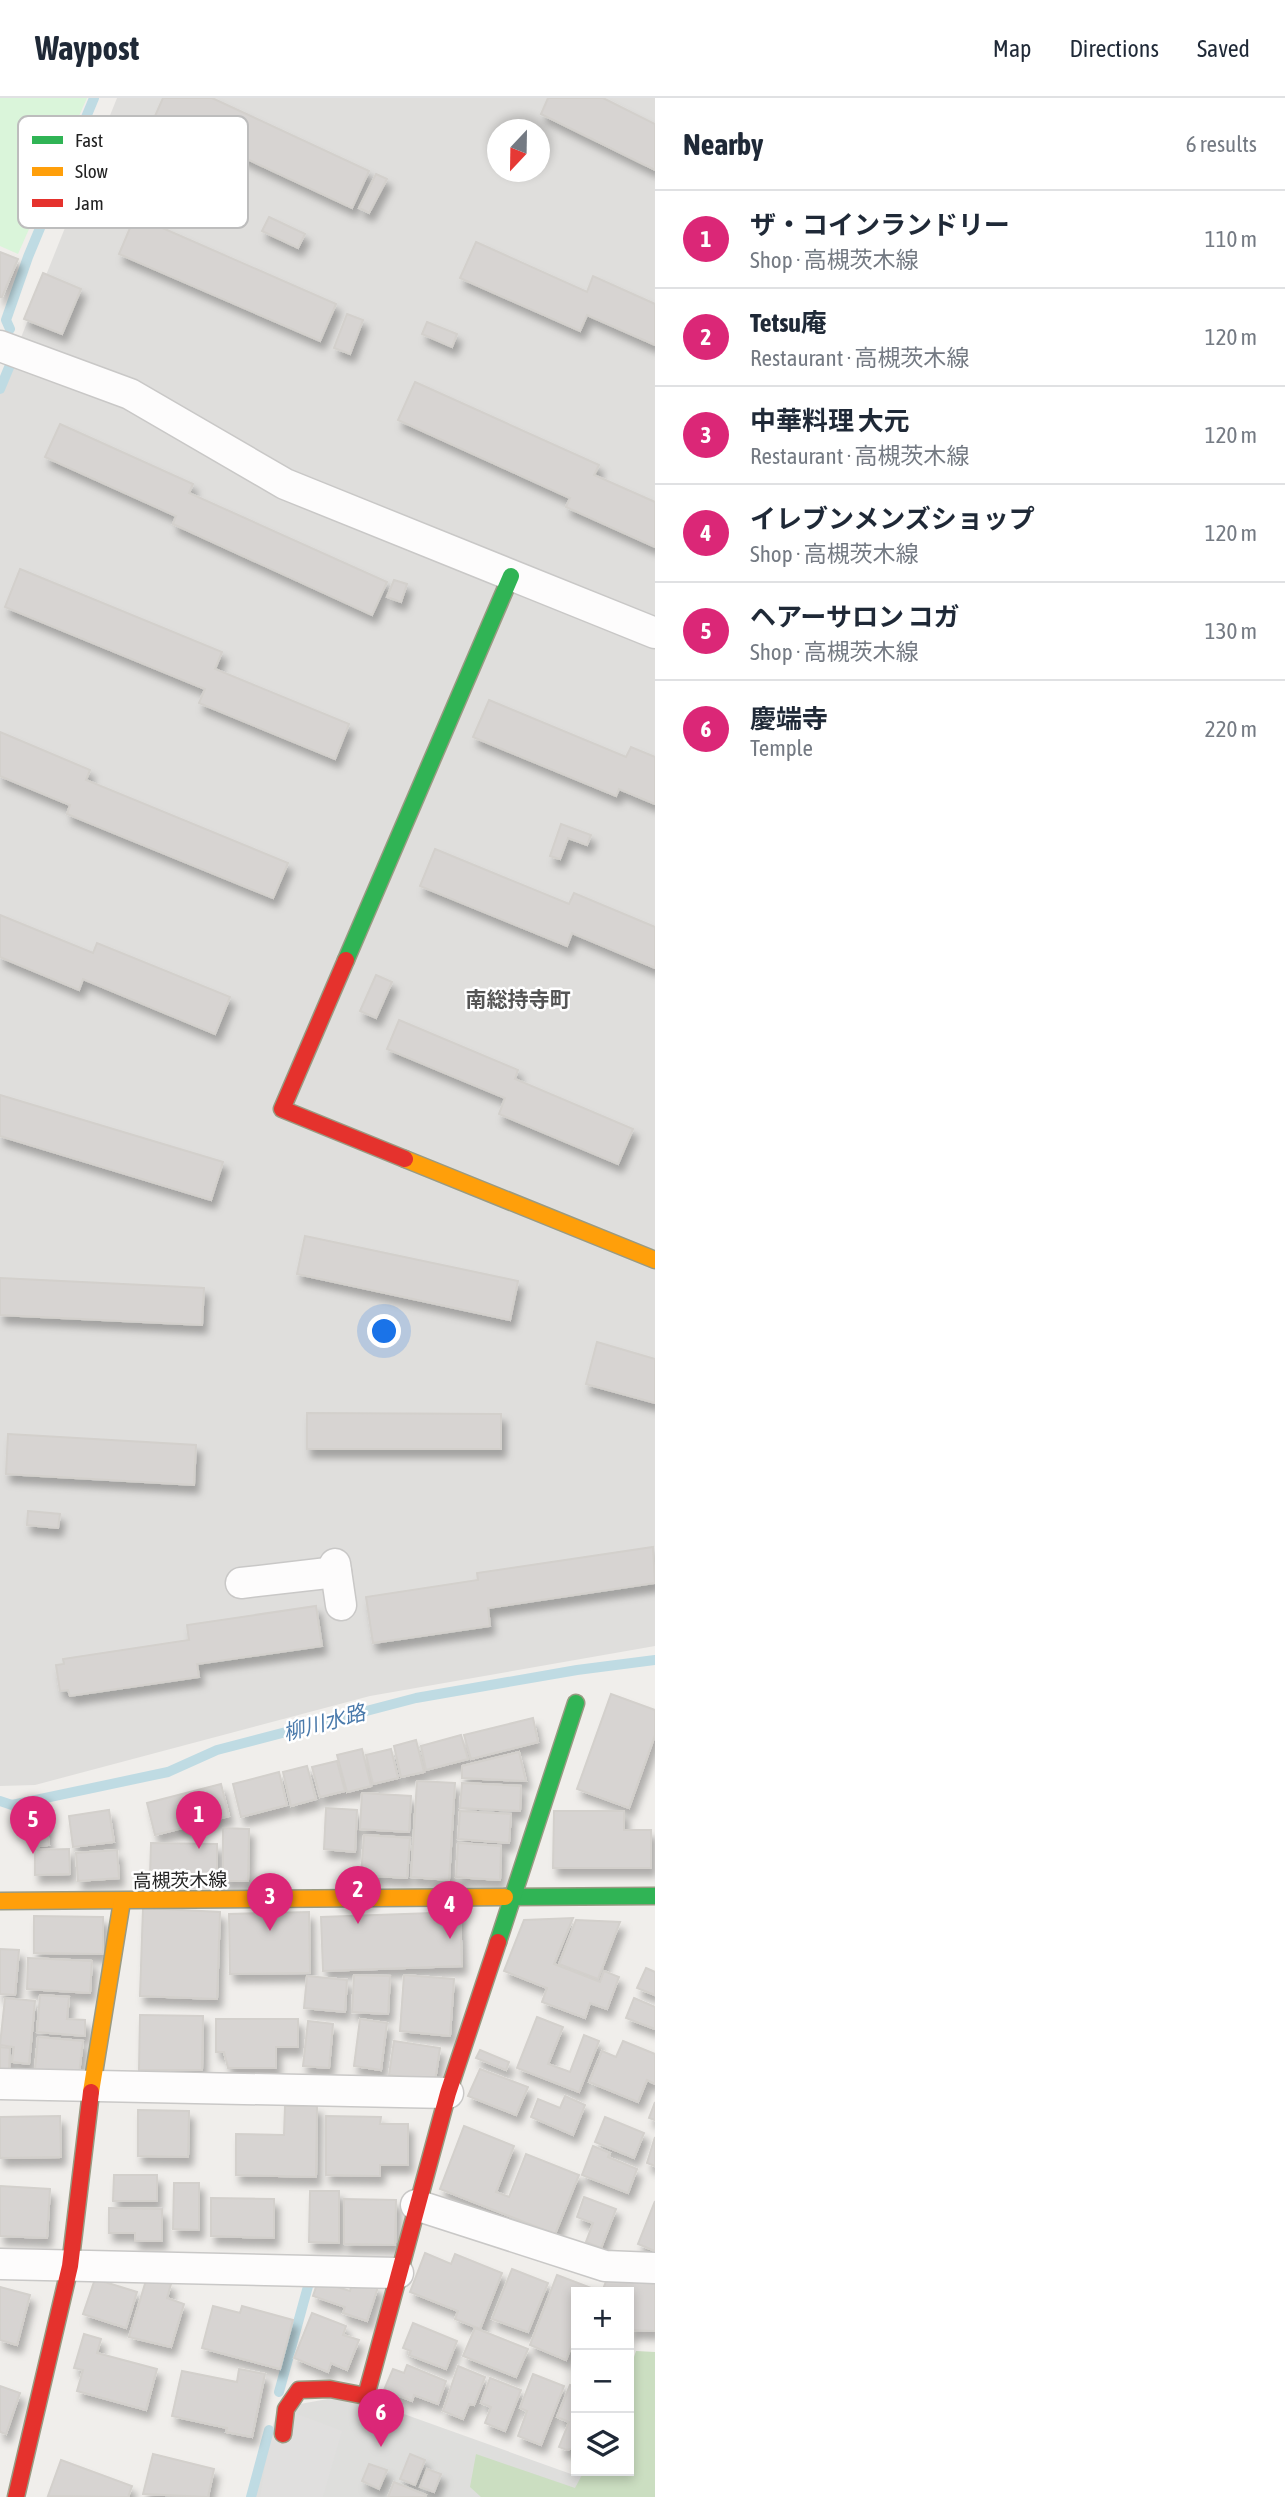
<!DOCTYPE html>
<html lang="en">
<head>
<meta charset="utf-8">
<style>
	body { margin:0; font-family:"Asap Condensed","Noto Sans JP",sans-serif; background:#f6f6f7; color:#1f2937 }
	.controls { position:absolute; right:21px; bottom:21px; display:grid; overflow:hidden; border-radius:0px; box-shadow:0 4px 10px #0003 }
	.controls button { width:63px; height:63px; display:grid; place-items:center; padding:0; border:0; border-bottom:2px solid #e0e1e3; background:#fff; color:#1f2937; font:35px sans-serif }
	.compass { position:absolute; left:487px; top:21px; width:63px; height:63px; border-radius:50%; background:#fff; box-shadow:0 4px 10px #0003; rotate:202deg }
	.you { position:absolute; left:385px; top:1234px; width:24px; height:24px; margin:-18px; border:5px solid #fff; border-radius:50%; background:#1a73e8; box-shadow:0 0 0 10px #1a73e833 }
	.badge { display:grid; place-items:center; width:46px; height:46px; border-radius:50%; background:#db2777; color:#fff; font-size:23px; font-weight:700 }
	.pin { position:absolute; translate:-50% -58px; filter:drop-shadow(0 2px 4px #0008) }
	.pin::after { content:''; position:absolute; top:37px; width:24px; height:21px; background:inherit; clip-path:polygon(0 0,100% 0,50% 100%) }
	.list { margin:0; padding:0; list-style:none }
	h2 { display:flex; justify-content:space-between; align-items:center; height:91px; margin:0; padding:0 28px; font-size:30px }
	h2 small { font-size:23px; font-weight:400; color:#747a83 }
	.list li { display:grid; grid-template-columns:46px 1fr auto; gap:21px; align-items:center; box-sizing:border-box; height:98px; padding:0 28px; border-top:2px solid #e0e1e3 }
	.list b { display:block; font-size:26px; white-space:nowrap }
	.list p { margin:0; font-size:23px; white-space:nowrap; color:#747a83 }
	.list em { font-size:23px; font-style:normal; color:#747a83 }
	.icon { flex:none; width:38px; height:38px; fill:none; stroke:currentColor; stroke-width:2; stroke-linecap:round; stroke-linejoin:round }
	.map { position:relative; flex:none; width:655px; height:2399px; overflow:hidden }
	header { display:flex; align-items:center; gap:42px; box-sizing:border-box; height:98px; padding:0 35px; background:#fff; border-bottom:2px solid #e0e1e3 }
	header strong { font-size:33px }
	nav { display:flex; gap:38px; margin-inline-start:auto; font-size:24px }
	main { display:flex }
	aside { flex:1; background:#fff }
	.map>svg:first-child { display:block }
	.residential { fill:#dfdedc; fill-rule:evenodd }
	.religious { fill:#dededc }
	.forest { fill:#cbdec1 }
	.park { fill:#daf5da }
	.parking { fill:#e0dfde }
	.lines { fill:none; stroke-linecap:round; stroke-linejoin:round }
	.stream { stroke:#bfdbe3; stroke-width:10 }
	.building { fill:#d7d4d2; stroke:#d3d0cc; stroke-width:2; filter:url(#shadow) }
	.street-casing { stroke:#c9c8c7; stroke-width:33 }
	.fast-casing { stroke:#999a82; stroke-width:19 }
	.slow-casing { stroke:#999a82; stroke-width:19 }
	.jam-casing { stroke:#999a82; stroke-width:19 }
	.street { stroke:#fdfcfc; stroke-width:30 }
	.fast { stroke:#30b455; stroke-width:16 }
	.slow { stroke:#ff9f0a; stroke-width:16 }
	.jam { stroke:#e5322d; stroke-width:16 }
	.labels { text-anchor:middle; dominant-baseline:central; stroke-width:5; stroke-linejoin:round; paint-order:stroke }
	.street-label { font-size:19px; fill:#222; stroke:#fff }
	.neighbourhood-label { font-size:21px; font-weight:bold; fill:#555; stroke:#fff }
	.water-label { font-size:21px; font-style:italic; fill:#4a7aab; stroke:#fff }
	.key { fill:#fff; stroke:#bdbdbd; stroke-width:2 }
	.key-label { font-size:19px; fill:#222 }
</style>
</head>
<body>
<header>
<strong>Waypost</strong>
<nav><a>Map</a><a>Directions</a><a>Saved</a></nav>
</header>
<main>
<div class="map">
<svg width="655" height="2399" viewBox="0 0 655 2399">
	<defs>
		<filter id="shadow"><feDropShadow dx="4.5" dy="8" stdDeviation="3.5" flood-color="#0004"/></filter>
	</defs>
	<rect width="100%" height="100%" fill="#f0eeeb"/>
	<path class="residential" d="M117 0H655V1548L370 1598 35 1687 0 1688V292ZM498 32H540V74H498Z"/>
	<polygon class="religious" points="333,2300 401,2315 571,2376 629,2373 655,2399 253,2399 278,2310"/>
	<polygon class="forest" points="636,2253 655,2254 655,2399 481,2399 470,2389 476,2356 575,2390 584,2373 629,2373 629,2274"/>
	<polygon class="park" points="0,0 87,0 18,156 0,148"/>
	<polygon class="parking" points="281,2310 342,2333 323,2399 260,2399 269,2344"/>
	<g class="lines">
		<g class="stream">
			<polyline points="10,231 6,222 28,159 94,0"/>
			<polyline points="0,291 10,267"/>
			<polyline points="0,1703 12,1707 168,1674 217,1652 416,1600 577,1572 655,1562"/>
			<polyline points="279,2294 310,2181"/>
			<polyline points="251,2399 269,2332"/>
		</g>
	</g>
	<g class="building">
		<polygon points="163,0 212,0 369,73 352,110 155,18"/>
		<polygon points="548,0 603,0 655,26 655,72 541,16"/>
		<polygon points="376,76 387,81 369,115 359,110"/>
		<polygon points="135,118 336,206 320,243 119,156"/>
		<polygon points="269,119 305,136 298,150 262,133"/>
		<polygon points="476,144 587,194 593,178 655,206 655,247 587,217 580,233 460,180"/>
		<polygon points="0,154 18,161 2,199 0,199"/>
		<polygon points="43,175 81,191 62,236 24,221"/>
		<polygon points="347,216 363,222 350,256 334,250"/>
		<polygon points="427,224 457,236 452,249 422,236"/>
		<polygon points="415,284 599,367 594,377 655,404 655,449 566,409 570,400 398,322"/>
		<polygon points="60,326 193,386 189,395 387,484 372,517 173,426 176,418 45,359"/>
		<polygon points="20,471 222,554 215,571 349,626 335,661 199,605 205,591 5,509"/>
		<polygon points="394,482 407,486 401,504 387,499"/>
		<polygon points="489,602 626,659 631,649 655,659 655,706 619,691 616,698 473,639"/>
		<polygon points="0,634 90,672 86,682 288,765 273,800 67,716 70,707 0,678"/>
		<polygon points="561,726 591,737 587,747 568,740 560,761 550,758"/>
		<polygon points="435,751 569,806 574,795 655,829 655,870 572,835 567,848 420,788"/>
		<polygon points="0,817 93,855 97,845 230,899 215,936 83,881 79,892 0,859"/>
		<polygon points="376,877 392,884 376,920 360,913"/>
		<polygon points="399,922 518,972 515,981 633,1031 618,1066 499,1016 505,1000 387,951"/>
		<polygon points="0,997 223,1064 211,1102 0,1038"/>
		<polygon points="305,1138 518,1183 510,1222 297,1176"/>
		<polygon points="0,1180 204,1190 202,1227 0,1217"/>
		<polygon points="597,1244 655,1261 655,1305 586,1286"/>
		<polygon points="307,1315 501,1316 501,1351 307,1351"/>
		<polygon points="8,1336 196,1347 194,1387 6,1376"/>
		<polygon points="28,1413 60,1416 58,1430 27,1427"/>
		<polygon points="653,1449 655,1485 488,1510 490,1528 373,1545 366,1499 478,1482 477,1475"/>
		<polygon points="316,1508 322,1548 197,1566 199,1579 70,1598 68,1592 60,1593 56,1567 64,1566 63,1561 189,1542 187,1527"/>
		<polygon points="611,1596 655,1612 655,1637 629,1710 577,1691"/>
		<polygon points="533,1620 538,1644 471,1661 464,1637"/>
		<polygon points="461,1637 468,1661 426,1672 421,1648"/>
		<polygon points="416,1642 424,1674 401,1679 394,1648"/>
		<polygon points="362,1651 371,1688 347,1694 337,1657"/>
		<polygon points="391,1651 398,1680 373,1686 366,1657"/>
		<polygon points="519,1654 526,1683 462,1680 462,1668"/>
		<polygon points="337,1663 345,1693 320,1699 312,1669"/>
		<polygon points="307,1668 316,1701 291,1708 283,1674"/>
		<polygon points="279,1674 287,1707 241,1719 233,1686"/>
		<polygon points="417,1683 455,1685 449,1782 411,1779"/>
		<polygon points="462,1685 521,1688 520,1713 460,1710"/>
		<polygon points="221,1686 229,1718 155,1737 147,1705"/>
		<polygon points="362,1695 411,1698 409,1734 360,1731"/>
		<polygon points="326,1710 357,1712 355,1754 324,1751"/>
		<polygon points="109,1712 114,1744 73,1749 69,1718"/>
		<polygon points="460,1713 511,1716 509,1745 458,1741"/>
		<polygon points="554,1713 624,1713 624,1732 651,1732 651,1770 553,1770"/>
		<polygon points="46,1724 49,1747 33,1749 30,1726"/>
		<polygon points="223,1730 249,1731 248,1783 223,1783"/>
		<polygon points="364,1737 410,1740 407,1780 361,1777"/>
		<polygon points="151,1745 217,1746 217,1780 150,1779"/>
		<polygon points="458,1745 501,1748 500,1782 456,1779"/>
		<polygon points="69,1751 70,1776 35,1777 35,1752"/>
		<polygon points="117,1752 119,1780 78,1783 76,1755"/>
		<polygon points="143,1810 220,1814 217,1901 140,1898"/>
		<polygon points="309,1814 310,1875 230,1876 229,1816"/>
		<polygon points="460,1814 462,1868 323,1873 321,1819"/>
		<polygon points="34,1818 103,1819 103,1856 34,1855"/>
		<polygon points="573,1820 554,1866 600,1884 604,1873 619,1879 607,1911 590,1905 585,1920 542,1904 547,1890 504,1873 524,1822"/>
		<polygon points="576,1822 620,1824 598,1881 559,1866"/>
		<polygon points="0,1851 19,1852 15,1897 0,1896"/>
		<polygon points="28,1860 92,1863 90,1895 27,1891"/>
		<polygon points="646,1870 655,1874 655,1897 637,1890"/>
		<polygon points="354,1877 390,1878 388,1916 352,1914"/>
		<polygon points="404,1877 454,1881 450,1938 400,1933"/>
		<polygon points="307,1878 347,1882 345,1914 304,1910"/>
		<polygon points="40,1897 69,1899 67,1921 85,1922 85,1938 37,1934"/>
		<polygon points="5,1900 35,1903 29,1966 12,1964 14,1949 0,1947"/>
		<polygon points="634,1900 655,1909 655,1931 626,1920"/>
		<polygon points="140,1917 203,1918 202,1972 139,1972"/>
		<polygon points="537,1919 563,1929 548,1966 570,1974 584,1937 599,1943 579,1994 517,1970"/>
		<polygon points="216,1921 298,1921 298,1949 276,1949 276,1970 228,1970 224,1954 216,1954"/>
		<polygon points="360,1921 387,1925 381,1972 354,1968"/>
		<polygon points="308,1923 333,1926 329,1970 303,1968"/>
		<polygon points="38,1939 83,1943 79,1976 35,1971"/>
		<polygon points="394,1943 440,1950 435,1983 389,1977"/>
		<polygon points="623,1943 655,1956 655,1986 647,1982 638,2004 589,1984 602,1953 616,1959"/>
		<polygon points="0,1949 10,1950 9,1973 0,1973"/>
		<polygon points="480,1952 509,1964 506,1972 476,1960"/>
		<polygon points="480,1971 528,1989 516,2017 468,1998"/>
		<polygon points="565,1998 585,2007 573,2037 531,2019 538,2001 560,2010"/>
		<polygon points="655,2004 655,2022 649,2020"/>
		<polygon points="285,2008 317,2008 316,2079 236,2077 236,2036 284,2037"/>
		<polygon points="138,2012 189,2013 188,2059 138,2058"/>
		<polygon points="60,2018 61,2059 0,2060 0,2019"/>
		<polygon points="326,2018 381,2019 380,2026 408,2026 408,2067 380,2067 380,2078 326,2077"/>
		<polygon points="605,2019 644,2035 634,2060 595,2044"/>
		<polygon points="464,2028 514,2048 496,2094 509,2099 526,2056 579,2077 555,2136 440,2091"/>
		<polygon points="655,2039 655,2068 647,2065"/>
		<polygon points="593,2048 610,2055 608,2059 637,2071 628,2095 582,2077"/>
		<polygon points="114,2077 157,2077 157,2103 113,2103"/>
		<polygon points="174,2085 199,2085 199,2132 173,2131"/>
		<polygon points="0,2088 50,2091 47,2140 0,2138"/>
		<polygon points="310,2093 339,2093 339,2145 309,2144"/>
		<polygon points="584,2099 616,2111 601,2150 586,2144 593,2125 577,2119"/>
		<polygon points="211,2100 274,2101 274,2140 211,2138"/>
		<polygon points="344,2101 396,2102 395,2147 344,2146"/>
		<polygon points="655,2103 655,2153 638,2146"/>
		<polygon points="109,2110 162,2111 162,2143 135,2143 135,2135 109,2135"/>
		<polygon points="425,2155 451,2166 455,2156 502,2175 480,2231 455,2221 458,2213 410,2194"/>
		<polygon points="512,2171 548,2185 528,2234 492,2221"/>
		<polygon points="557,2177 594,2191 593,2194 576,2194 576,2236 566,2262 530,2247"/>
		<polygon points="608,2178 655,2181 655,2233 631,2232 629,2238 629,2194 602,2194"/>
		<polygon points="147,2179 171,2186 167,2200 184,2206 171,2249 129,2239"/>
		<polygon points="95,2181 137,2194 126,2230 83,2216"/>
		<polygon points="353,2181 378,2189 367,2223 343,2215 345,2209 313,2198 318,2183 350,2193"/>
		<polygon points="0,2189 30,2197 17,2247 0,2242"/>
		<polygon points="213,2208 240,2215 242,2208 293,2222 280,2271 202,2250"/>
		<polygon points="312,2215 346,2228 343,2237 359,2242 347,2272 331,2265 328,2274 294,2260"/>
		<polygon points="413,2225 457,2243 446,2271 409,2257 411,2253 403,2250"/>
		<polygon points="475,2230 528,2251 516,2279 463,2258"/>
		<polygon points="84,2236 101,2241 97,2255 157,2271 146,2312 77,2293 83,2272 74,2270"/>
		<polygon points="407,2267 446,2283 438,2306 414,2297 412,2303 384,2292 393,2271 404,2275"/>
		<polygon points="458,2268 485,2279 474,2307 469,2306 463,2321 443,2313"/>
		<polygon points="239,2271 265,2276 252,2339 226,2334 227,2330 172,2318 182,2273 237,2284"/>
		<polygon points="533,2276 564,2288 541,2347 518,2338 527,2313 520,2310"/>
		<polygon points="490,2280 521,2292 505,2333 485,2325 491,2309 481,2305"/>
		<polygon points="570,2287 576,2289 576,2349 567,2352 559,2349 569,2324 557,2319"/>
		<polygon points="0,2288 20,2295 6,2336 0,2334"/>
		<polygon points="153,2356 214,2371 208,2399 143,2396"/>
		<polygon points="410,2356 425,2362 415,2387 400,2381"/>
		<polygon points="61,2362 132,2388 128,2399 48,2398"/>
		<polygon points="369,2366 387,2372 379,2391 362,2383"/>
		<polygon points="427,2371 441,2376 434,2394 420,2389"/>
		<polygon points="394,2384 426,2397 425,2399 388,2399"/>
	</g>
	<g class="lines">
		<g class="street-casing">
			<g id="street">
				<polyline points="0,248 130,296 285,386 655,535"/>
				<polyline points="335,1466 341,1507"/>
				<polyline points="241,1485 336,1474"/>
				<polyline points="0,1986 448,1995"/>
				<polyline points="416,2107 605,2168 655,2170"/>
				<polyline points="0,2166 398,2175"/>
			</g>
		</g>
		<g class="fast-casing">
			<g id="fast">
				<polyline points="346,862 511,478"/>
				<polyline points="505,1799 655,1798"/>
				<polyline points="498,1844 576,1605"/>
			</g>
		</g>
		<g class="slow-casing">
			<g id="slow">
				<polyline points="405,1061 655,1162"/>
				<polyline points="0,1803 505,1799"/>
				<polyline points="91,1994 122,1803"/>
			</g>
		</g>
		<g class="jam-casing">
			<g id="jam">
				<polyline points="346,862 282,1011 405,1061"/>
				<polyline points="283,2336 286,2311 299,2292 330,2291 366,2298 448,1995 498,1844"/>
				<polyline points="16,2399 70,2168 91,1994"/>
			</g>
		</g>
		<use href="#street" class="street"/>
		<use href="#fast" class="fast"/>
		<use href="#slow" class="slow"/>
		<use href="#jam" class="jam"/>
	</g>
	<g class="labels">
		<g class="street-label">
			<text transform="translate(180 1782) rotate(-1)">高槻茨木線</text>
		</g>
		<g class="neighbourhood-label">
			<text x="518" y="901">南総持寺町</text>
		</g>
		<g class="water-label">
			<text transform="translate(324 1624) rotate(-15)">柳川水路</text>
		</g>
	</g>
	<rect x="18" y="18" width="230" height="112" rx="10" class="key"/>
	<rect x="32" y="38" width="31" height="8" fill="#30b455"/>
	<rect x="32" y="69" width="31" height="9" fill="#ff9f0a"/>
	<rect x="32" y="101" width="31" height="8" fill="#e5322d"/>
	<g class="key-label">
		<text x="75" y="49">Fast</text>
		<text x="75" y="80">Slow</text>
		<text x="75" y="112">Jam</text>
	</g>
</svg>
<div class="controls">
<button>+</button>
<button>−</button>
<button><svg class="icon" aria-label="layers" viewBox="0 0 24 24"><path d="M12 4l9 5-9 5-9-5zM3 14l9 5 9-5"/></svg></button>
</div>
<svg class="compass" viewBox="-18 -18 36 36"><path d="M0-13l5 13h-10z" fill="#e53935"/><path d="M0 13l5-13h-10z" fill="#747a83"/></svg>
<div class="you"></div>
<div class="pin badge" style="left:199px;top:1751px">1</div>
<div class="pin badge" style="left:358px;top:1826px">2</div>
<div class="pin badge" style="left:270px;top:1833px">3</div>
<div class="pin badge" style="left:450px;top:1841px">4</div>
<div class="pin badge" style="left:33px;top:1756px">5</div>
<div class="pin badge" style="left:381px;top:2349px">6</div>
</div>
<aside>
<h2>Nearby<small>6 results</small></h2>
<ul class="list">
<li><span class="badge">1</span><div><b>ザ・コインランドリー</b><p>Shop · 高槻茨木線</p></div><em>110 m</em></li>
<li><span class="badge">2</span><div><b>Tetsu庵</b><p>Restaurant · 高槻茨木線</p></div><em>120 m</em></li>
<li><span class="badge">3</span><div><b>中華料理 大元</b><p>Restaurant · 高槻茨木線</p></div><em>120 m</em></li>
<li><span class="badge">4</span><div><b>イレブンメンズショップ</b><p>Shop · 高槻茨木線</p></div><em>120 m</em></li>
<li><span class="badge">5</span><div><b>ヘアーサロン コガ</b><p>Shop · 高槻茨木線</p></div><em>130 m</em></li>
<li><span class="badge">6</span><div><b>慶端寺</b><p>Temple</p></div><em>220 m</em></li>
</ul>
</aside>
</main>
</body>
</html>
